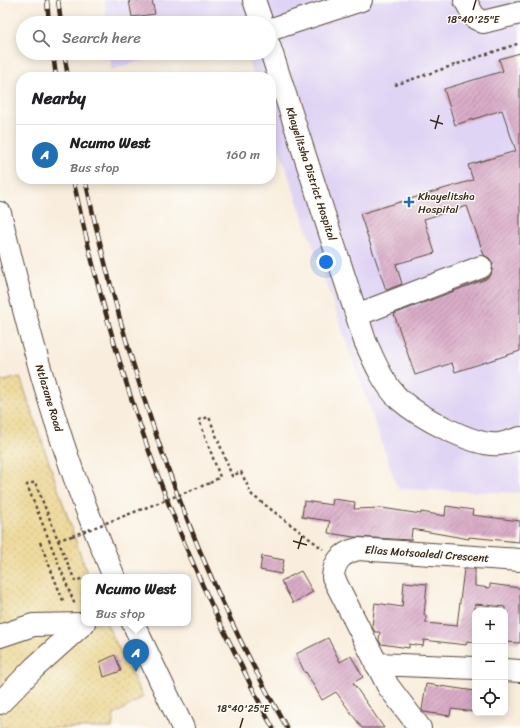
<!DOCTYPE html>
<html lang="en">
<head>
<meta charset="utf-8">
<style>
	body { margin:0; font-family:Sriracha,sans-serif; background:#f6f6f6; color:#202124 }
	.controls { position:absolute; right:12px; bottom:12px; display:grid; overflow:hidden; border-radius:8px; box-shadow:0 2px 10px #0003 }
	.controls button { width:36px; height:36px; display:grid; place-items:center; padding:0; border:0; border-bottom:1px solid #e0e0e0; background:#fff; color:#202124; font:20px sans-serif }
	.you { position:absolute; left:326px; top:262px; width:14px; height:14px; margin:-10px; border:3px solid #fff; border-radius:50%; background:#1a73e8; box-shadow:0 0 0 6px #1a73e833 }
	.badge { display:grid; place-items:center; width:26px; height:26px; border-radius:50%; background:#1f6fb2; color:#fff; font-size:13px; font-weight:700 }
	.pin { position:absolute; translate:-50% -33px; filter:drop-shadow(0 1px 2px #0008) }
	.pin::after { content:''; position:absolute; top:21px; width:14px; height:12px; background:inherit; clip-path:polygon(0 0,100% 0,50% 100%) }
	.popup { position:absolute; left:81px; top:574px; width:110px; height:52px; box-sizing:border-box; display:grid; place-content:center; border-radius:8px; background:#fff; filter:drop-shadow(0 1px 3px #0005); font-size:13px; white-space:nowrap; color:#757577 }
	.popup b { font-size:15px; color:#202124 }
	.popup::after { content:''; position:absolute; left:50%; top:100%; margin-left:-8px; border:8px solid transparent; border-top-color:#fff }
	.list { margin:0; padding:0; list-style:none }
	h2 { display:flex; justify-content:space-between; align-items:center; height:52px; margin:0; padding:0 16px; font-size:17px }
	h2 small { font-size:13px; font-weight:400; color:#757577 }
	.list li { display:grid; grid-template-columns:26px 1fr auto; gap:12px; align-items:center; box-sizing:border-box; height:60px; padding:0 16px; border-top:1px solid #e0e0e0 }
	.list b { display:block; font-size:15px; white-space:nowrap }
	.list p { margin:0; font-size:13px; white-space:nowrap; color:#757577 }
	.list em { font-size:13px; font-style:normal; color:#757577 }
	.icon { flex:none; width:22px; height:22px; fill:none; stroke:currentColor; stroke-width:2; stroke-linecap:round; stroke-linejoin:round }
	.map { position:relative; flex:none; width:520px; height:728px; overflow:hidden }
	.search { position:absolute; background:#fff; box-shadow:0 2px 10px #0003; left:16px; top:16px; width:260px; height:44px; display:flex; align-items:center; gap:10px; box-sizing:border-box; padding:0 14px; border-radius:22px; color:#757577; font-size:15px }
	.panel { position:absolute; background:#fff; box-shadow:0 2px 10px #0003; left:16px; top:72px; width:260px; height:112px; border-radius:16px }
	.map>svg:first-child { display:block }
	.built { fill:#e0d4f4 }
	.sand { fill:url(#sand-dots); stroke:#94825e }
	.building { fill:url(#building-hatch) }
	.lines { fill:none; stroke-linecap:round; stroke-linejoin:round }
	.minor-casing { stroke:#58473b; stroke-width:24 }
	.path { stroke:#58473b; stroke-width:2.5; stroke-dasharray:3 3; stroke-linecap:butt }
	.minor { stroke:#fff; stroke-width:22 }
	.rail-casing { stroke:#3b2a1e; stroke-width:4.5 }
	.rail { stroke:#fdfcf7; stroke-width:3; stroke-dasharray:9; stroke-linecap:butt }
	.path-bridge { stroke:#58473b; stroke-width:2.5; stroke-dasharray:3 3; stroke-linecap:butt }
	.ticks { fill:none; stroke:#3b2a1e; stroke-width:1.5 }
	.poi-dot { fill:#1f6fb2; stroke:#fdfcf7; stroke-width:1.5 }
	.labels { text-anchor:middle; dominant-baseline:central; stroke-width:3; stroke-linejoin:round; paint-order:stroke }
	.street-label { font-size:11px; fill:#3b2a1e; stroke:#fdfcf7 }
	.poi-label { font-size:11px; fill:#3b2a1e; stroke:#fdfcf7; text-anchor:start }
	.ticks-label { font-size:10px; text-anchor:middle; fill:#3b2a1e; stroke:#fdfcf7; stroke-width:3; stroke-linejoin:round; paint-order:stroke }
</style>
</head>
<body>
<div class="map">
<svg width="520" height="728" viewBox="0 0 520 728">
	<defs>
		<pattern id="sand-dots" width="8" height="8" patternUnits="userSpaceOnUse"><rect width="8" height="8" fill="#eeda9e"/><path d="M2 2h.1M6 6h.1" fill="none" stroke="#cdbb88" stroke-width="1.8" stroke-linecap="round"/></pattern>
		<pattern id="building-hatch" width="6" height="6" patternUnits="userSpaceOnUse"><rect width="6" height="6" fill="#d9acc8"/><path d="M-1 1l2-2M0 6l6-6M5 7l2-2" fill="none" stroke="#b18ca2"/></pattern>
	</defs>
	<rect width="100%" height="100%" fill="#fdfcf7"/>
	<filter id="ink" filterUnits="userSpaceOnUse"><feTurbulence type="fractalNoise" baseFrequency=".025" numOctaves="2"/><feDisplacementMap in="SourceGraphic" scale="8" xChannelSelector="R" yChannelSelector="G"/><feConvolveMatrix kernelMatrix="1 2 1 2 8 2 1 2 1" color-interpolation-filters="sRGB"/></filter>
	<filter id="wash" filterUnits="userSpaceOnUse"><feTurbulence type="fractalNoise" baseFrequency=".012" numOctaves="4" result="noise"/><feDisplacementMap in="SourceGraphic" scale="16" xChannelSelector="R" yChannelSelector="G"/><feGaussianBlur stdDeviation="0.9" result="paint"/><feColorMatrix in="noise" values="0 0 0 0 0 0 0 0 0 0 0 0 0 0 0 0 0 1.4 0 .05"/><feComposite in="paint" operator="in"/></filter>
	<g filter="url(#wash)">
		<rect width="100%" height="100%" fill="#f9eede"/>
		<g class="built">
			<polygon points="105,0 520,0 520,493 398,489 271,126 271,77 254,77 245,53 269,53 269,23 107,23"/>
			<polygon points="110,53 165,53 111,70"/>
		</g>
		<polygon class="sand" points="20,377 88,577 84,577 84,623 106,623 143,697 114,715 112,728 0,728 0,382"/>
		<g id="blocks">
			<g class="building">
				<polygon points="129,0 152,0 155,14 132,17"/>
				<polygon points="520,53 520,351 455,372 452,363 415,375 394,314 486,279 491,275 493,263 489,258 484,255 467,206 424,219 435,253 396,264 402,284 386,290 360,214 473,180 468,165 516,151 502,110 455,125 444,89 503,71 499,59"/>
				<polygon points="333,499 355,502 354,509 382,508 421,514 421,512 445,516 446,506 473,510 472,515 520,521 519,542 469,537 469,539 412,529 411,540 354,537 328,533 330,521 302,517 304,501 332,505"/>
				<polygon points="262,556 284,560 281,574 260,570"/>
				<polygon points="464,569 475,569 475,586 490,588 490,584 520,588 520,643 505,642 505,607 475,604 475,642 467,641 466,645 424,640 423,646 409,644 409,648 381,644 379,640 380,632 375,632 372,626 375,603 402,607 404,582 427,584 424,615 426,615 426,623 457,626"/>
				<polygon points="301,571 313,592 293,603 281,581"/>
				<polygon points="328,638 340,662 351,656 363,677 353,683 384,728 362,728 336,692 322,700 306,672 305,673 296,654"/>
				<polygon points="115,655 121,671 104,677 100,662"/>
				<polygon points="426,684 475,691 475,712 451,709 450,716 424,712 422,710"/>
			</g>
		</g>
	</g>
	<g filter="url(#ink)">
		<use href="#blocks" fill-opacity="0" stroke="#58473b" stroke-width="1"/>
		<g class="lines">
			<g class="minor-casing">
				<g id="minor">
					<polyline points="254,0 262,23"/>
					<polyline points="465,0 475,18 483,22 520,13"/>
					<polyline points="269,30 361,0"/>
					<path d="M269 45 365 341C374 361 383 383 399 399 418 416 474 447 499 444 506 443 513 440 520 438"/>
					<path d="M0 213C21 301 43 388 73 473 85 508 100 542 114 577"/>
					<polyline points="357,315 481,267"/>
					<polyline points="133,623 183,728"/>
					<polyline points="0,636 33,625 83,624"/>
					<polyline points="376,664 475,668"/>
					<polyline points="505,670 520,671"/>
					<polyline points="0,703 34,668 84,623"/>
					<path d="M420 728 388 686 333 577C334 561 342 553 358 549L520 560"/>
				</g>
			</g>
			<g class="path">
				<polyline points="395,85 520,43"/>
				<polyline points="210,483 220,477 199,420 209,417 232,476 241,472 252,495 323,549"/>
				<polyline points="72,536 58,540 35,482 27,485 75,605"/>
				<polyline points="58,540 75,581 84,578"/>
				<polyline points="40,542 64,603"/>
			</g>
			<use href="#minor" class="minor"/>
			<g class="rail-casing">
				<g id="rail">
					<polyline points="47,0 49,23"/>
					<polyline points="58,0 61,23"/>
					<polyline points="53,53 56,77"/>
					<polyline points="64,53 68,77"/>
					<path d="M73 179C109 347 161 510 240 663 251 685 261 707 273 728"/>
					<path d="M85 179C127 369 189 558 287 728"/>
				</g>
			</g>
			<use href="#rail" class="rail"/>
			<polyline class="path-bridge" points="72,536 210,483"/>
		</g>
	</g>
	<path class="ticks" d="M473 10 476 0M430 120 443 124M435 129 439 115M293 541 307 545M298 549 302 536M240 728 243 718"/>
	<path class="poi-dot" d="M407 196h4v4h4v4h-4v4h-4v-4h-4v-4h4z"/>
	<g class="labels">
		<g class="street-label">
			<text transform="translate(311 174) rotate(72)">Khayelitsha District Hospital</text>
			<text transform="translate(49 398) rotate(73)">Ntlazane Road</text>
			<text transform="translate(427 554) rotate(4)">Elias Motsoaledi Crescent</text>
		</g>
		<g class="poi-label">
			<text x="418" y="196">Khayelitsha<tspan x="418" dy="13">Hospital</tspan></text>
		</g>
	</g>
	<g class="ticks-label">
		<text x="473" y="23">18°40'25"E</text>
		<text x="243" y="712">18°40'25"E</text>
	</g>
</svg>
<div class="controls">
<button>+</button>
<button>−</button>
<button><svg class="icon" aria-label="locate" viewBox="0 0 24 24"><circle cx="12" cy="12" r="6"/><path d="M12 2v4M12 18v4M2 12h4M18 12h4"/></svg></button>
</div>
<div class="you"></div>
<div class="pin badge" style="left:136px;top:672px">A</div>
<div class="popup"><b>Ncumo West</b>Bus stop</div>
<div class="search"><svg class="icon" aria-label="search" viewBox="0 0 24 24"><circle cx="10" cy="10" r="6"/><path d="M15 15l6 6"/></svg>Search here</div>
<section class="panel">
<h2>Nearby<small></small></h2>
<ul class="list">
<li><span class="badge">A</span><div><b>Ncumo West</b><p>Bus stop</p></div><em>160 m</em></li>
</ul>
</section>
</div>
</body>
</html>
